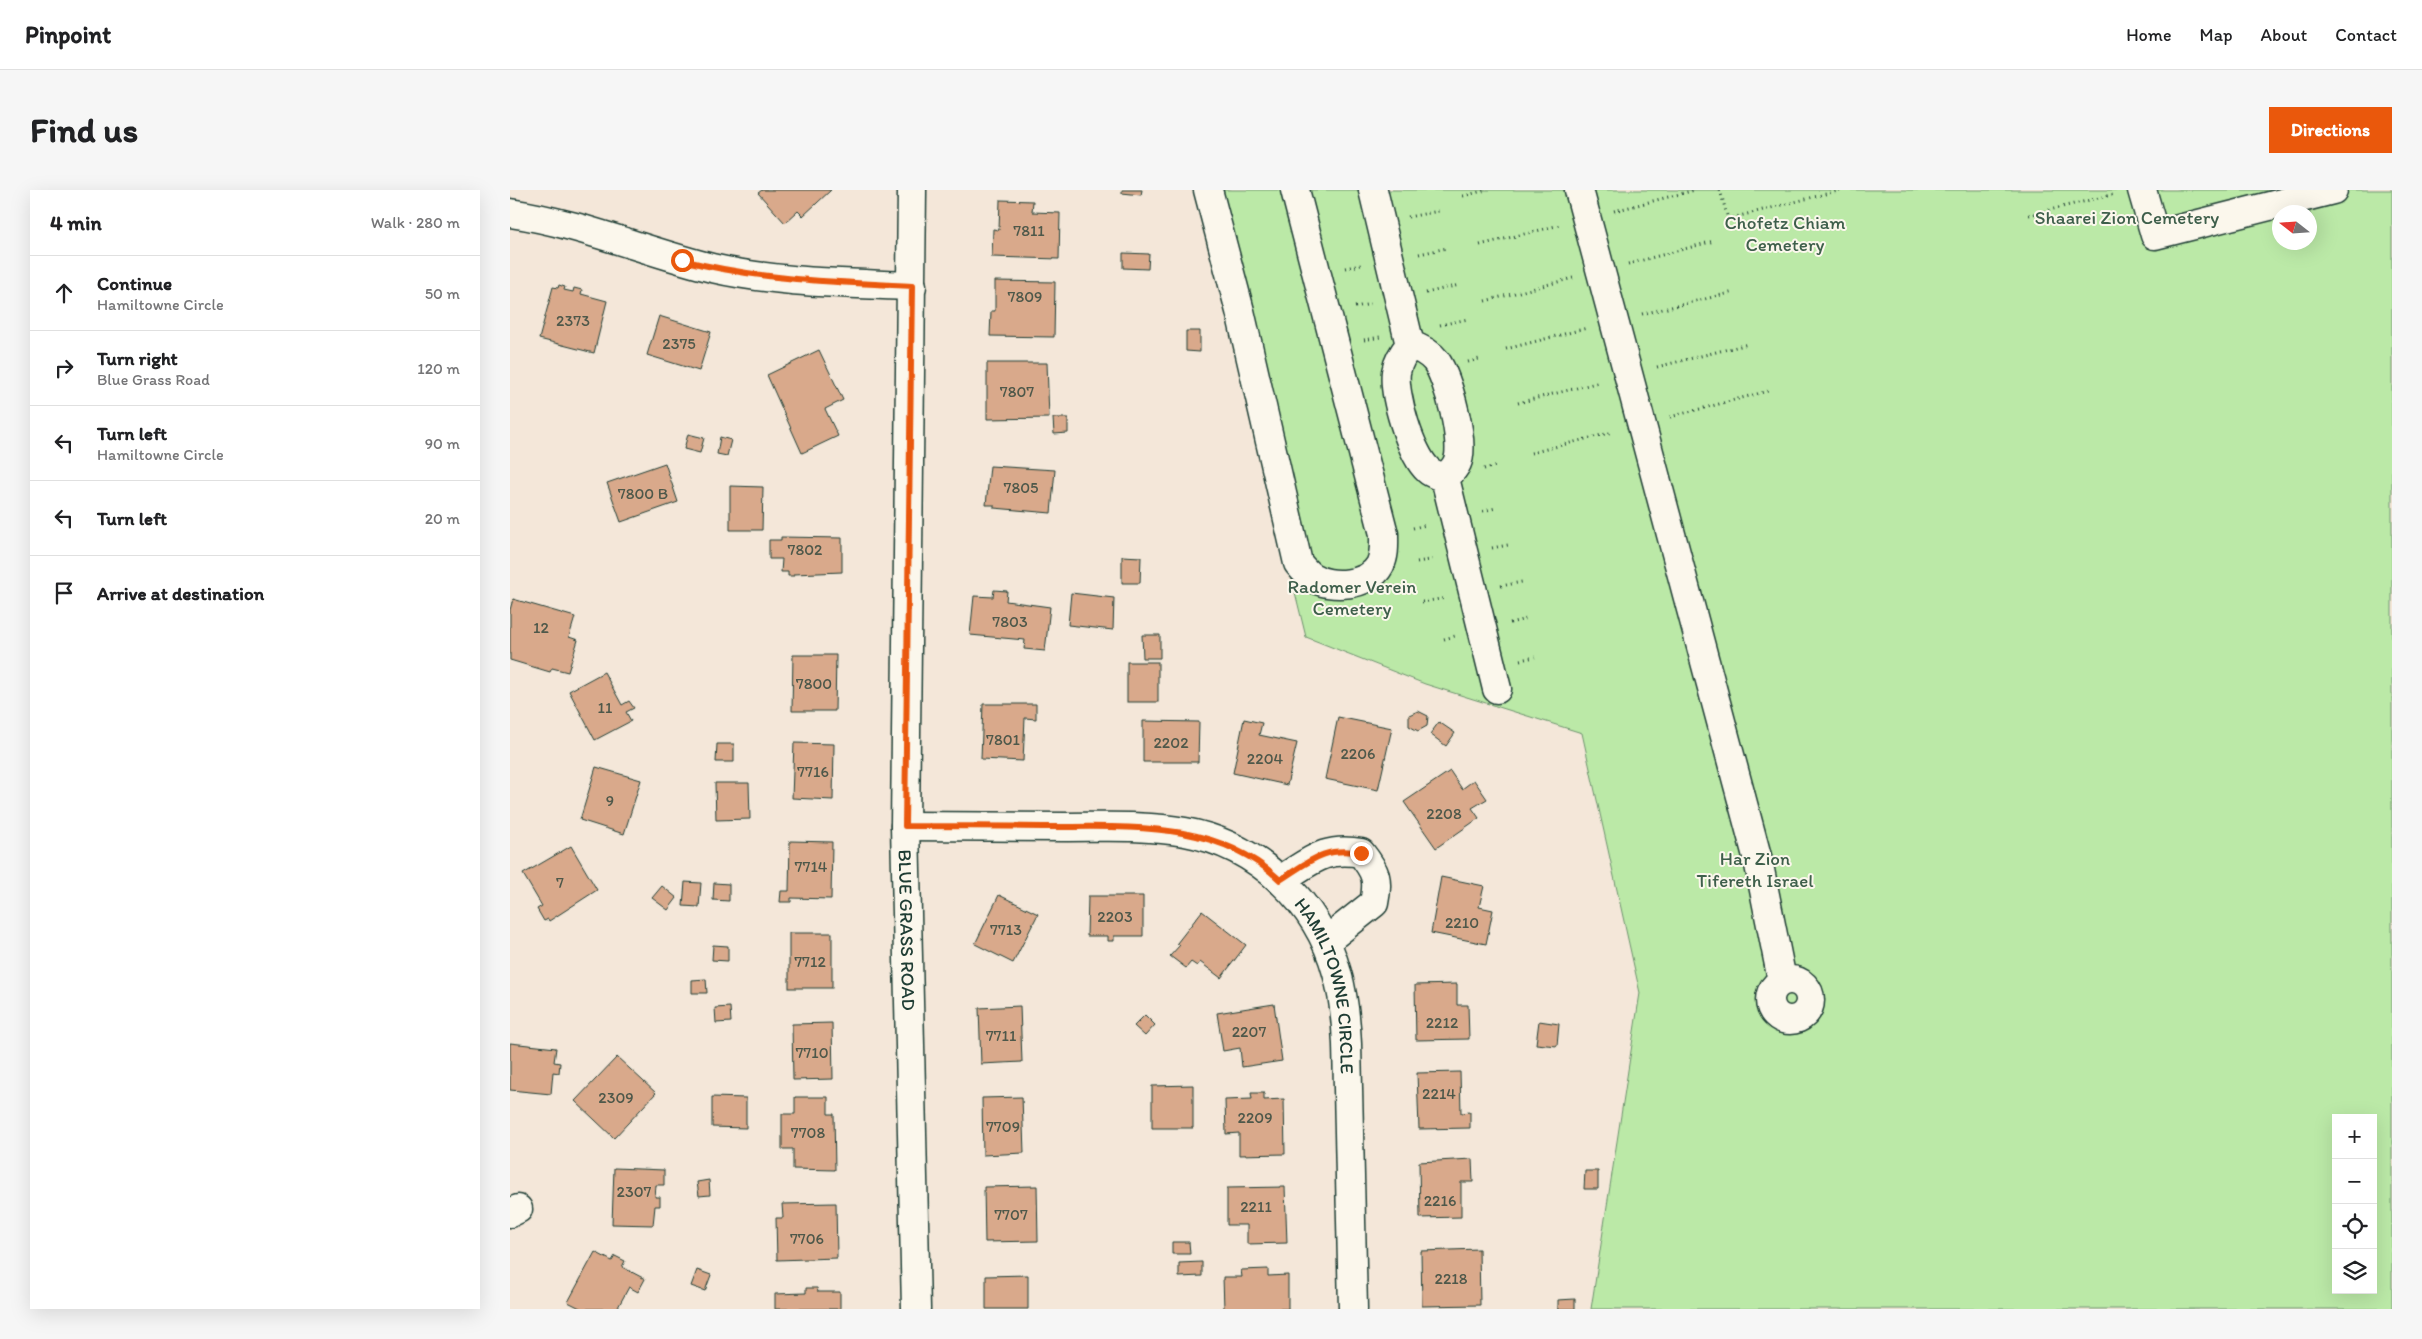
<!DOCTYPE html>
<html lang="en">
<head>
<meta charset="utf-8">
<style>
	body { margin:0; font-family:Itim,sans-serif; background:#f6f6f6; color:#202124 }
	.controls { position:absolute; right:15px; bottom:15px; display:grid; overflow:hidden; border-radius:0px; box-shadow:0 5px 20px #0002 }
	.controls button { width:45px; height:45px; display:grid; place-items:center; padding:0; border:0; border-bottom:1px solid #e0e0e0; background:#fff; color:#202124; font:25px sans-serif }
	.compass { position:absolute; left:1762px; top:15px; width:45px; height:45px; border-radius:50%; background:#fff; box-shadow:0 5px 20px #0002; rotate:287deg }
	.stop { position:absolute; width:15px; height:15px; margin:-11px; border:4px solid #ea580c; border-radius:50%; background:#fff }
	.stop.end { background:#ea580c; border-color:#fff; box-shadow:0 1px 5px #0008 }
	.list { margin:0; padding:0; list-style:none }
	h2 { display:flex; justify-content:space-between; align-items:center; height:65px; margin:0; padding:0 20px; font-size:21px }
	h2 small { font-size:16px; font-weight:400; color:#757577 }
	.list li { display:grid; grid-template-columns:32px 1fr auto; gap:15px; align-items:center; box-sizing:border-box; height:75px; padding:0 20px; border-top:1px solid #e0e0e0 }
	.list b { display:block; font-size:19px; white-space:nowrap }
	.list p { margin:0; font-size:16px; white-space:nowrap; color:#757577 }
	.list em { font-size:16px; font-style:normal; color:#757577 }
	.icon { flex:none; width:28px; height:28px; fill:none; stroke:currentColor; stroke-width:2; stroke-linecap:round; stroke-linejoin:round }
	.map { position:relative; flex:none; width:1882px; height:1119px; overflow:hidden; border-radius:0px }
	header { display:flex; align-items:center; gap:30px; box-sizing:border-box; height:70px; padding:0 25px; background:#fff; border-bottom:1px solid #e0e0e0 }
	header strong { font-size:24px }
	nav { display:flex; gap:28px; margin-inline-start:auto; font-size:18px }
	.intro { display:flex; align-items:center; justify-content:space-between; box-sizing:border-box; height:120px; padding:0 30px }
	h1 { margin:0; font-size:35px }
	.button { padding:12px 22px; border-radius:0px; background:#ea580c; color:#fff; font-size:18px; font-weight:700 }
	main { display:flex; gap:30px; padding:0 30px }
	aside { flex:1; background:#fff; border-radius:0px; box-shadow:0 5px 20px #0002 }
	.map>svg:first-child { display:block }
	.green { fill:#bbe9a7; stroke:#6d936e; fill-rule:evenodd }
	.building { fill:#d9a98b; stroke:#1f3d34 }
	.lines { fill:none; stroke-linecap:round; stroke-linejoin:round }
	.minor-casing { stroke:#1f3d34; stroke-width:31 }
	.path { stroke:#1f3d34; stroke-width:3; stroke-dasharray:1 4; stroke-linecap:butt }
	.minor { stroke:#fbf7ec; stroke-width:28 }
	.route { stroke:#ea580c; stroke-width:6 }
	.labels { text-anchor:middle; dominant-baseline:central; stroke-width:4; stroke-linejoin:round; paint-order:stroke }
	.number-label { font-size:16px; fill:#4e584a }
	.park-label { font-size:19px; fill:#3e5f4b; stroke:#fbf7ec }
	.street-label { font-size:19px; fill:#1f3d34; stroke:#fbf7ec }
</style>
</head>
<body>
<header>
<strong>Pinpoint</strong>
<nav><a>Home</a><a>Map</a><a>About</a><a>Contact</a></nav>
</header>
<div class="intro"><h1>Find us</h1><a class="button">Directions</a></div>
<main>
<aside>
<h2>4 min<small>Walk · 280 m</small></h2>
<ul class="list">
<li><svg class="icon" aria-label="ahead" viewBox="0 0 24 24"><path d="M12 20V5M6 11l6-6 6 6"/></svg><div><b>Continue</b><p>Hamiltowne Circle</p></div><em>50 m</em></li>
<li><svg class="icon" aria-label="right" viewBox="0 0 24 24"><path d="M7 20v-9h11M14 6l5 5-5 5"/></svg><div><b>Turn right</b><p>Blue Grass Road</p></div><em>120 m</em></li>
<li><svg class="icon" aria-label="left" viewBox="0 0 24 24"><path d="M17 20v-9H6M10 6l-5 5 5 5"/></svg><div><b>Turn left</b><p>Hamiltowne Circle</p></div><em>90 m</em></li>
<li><svg class="icon" aria-label="left" viewBox="0 0 24 24"><path d="M17 20v-9H6M10 6l-5 5 5 5"/></svg><div><b>Turn left</b></div><em>20 m</em></li>
<li><svg class="icon" aria-label="arrive" viewBox="0 0 24 24"><path d="M6 21V4h12l-3 4 3 4H6"/></svg><div><b>Arrive at destination</b></div></li>
</ul>
</aside>
<div class="map">
<svg width="1882" height="1119" viewBox="0 0 1882 1119">
	<rect width="100%" height="100%" fill="#f4e7d9"/>
	<filter id="ink" filterUnits="userSpaceOnUse"><feTurbulence type="fractalNoise" baseFrequency=".02" numOctaves="2"/><feDisplacementMap in="SourceGraphic" scale="10" xChannelSelector="R" yChannelSelector="G"/><feConvolveMatrix kernelMatrix="1 2 1 2 8 2 1 2 1" color-interpolation-filters="sRGB"/></filter>
	<g filter="url(#ink)">
		<path class="green" d="M686 0H1882V1119H1081L1130 803 1072 543 915 494 796 447ZM1770 22H1800V52H1770ZM1826 928H1863V1100H1826Z"/>
		<g class="building">
			<polygon points="252,0 321,0 293,26 288,21 275,33 248,3"/>
			<polygon points="612,0 632,0 631,5 612,3"/>
			<polygon points="490,10 523,11 522,22 550,23 549,69 482,67 483,39 489,40"/>
			<polygon points="613,63 639,64 638,79 613,78"/>
			<polygon points="485,91 545,92 544,147 480,146 481,121 485,121"/>
			<polygon points="49,95 55,97 54,100 63,102 64,98 72,100 71,104 97,111 84,163 29,149 43,97 48,98"/>
			<polygon points="149,126 201,142 189,181 137,165"/>
			<polygon points="676,141 690,141 690,162 676,161"/>
			<polygon points="309,160 333,210 315,219 328,246 292,263 257,185"/>
			<polygon points="477,173 537,173 539,228 477,229"/>
			<polygon points="543,228 558,228 558,243 544,244"/>
			<polygon points="178,244 194,248 190,263 174,259"/>
			<polygon points="210,247 221,250 217,266 207,264"/>
			<polygon points="155,273 168,312 111,332 97,293"/>
			<polygon points="480,276 545,280 541,323 484,318 484,315 476,315"/>
			<polygon points="220,296 253,297 252,340 220,340"/>
			<polygon points="271,347 332,348 332,382 284,384 284,386 278,386 278,382 271,382 272,369 259,369 259,350 271,350"/>
			<polygon points="612,366 631,367 630,393 612,393"/>
			<polygon points="484,400 497,401 496,411 540,417 535,461 514,459 515,450 460,445 464,406 483,407"/>
			<polygon points="561,403 604,408 603,440 558,435"/>
			<polygon points="3,409 65,427 59,447 68,450 58,482 42,478 40,482 0,470 0,420"/>
			<polygon points="632,445 650,445 650,468 633,468"/>
			<polygon points="283,465 326,465 325,521 282,521"/>
			<rect x="617" y="472" width="31" height="40"/>
			<polygon points="94,482 112,515 119,511 124,518 116,522 121,531 85,550 59,501"/>
			<polygon points="473,514 526,514 526,529 515,528 513,571 471,569"/>
			<polygon points="908,521 918,526 917,536 908,541 899,536 899,525"/>
			<polygon points="828,527 882,538 868,600 815,589"/>
			<polygon points="734,529 752,533 749,545 787,553 777,595 723,583"/>
			<polygon points="633,531 689,532 688,572 633,572"/>
			<polygon points="929,532 945,543 936,556 920,544"/>
			<polygon points="284,553 324,554 323,610 282,608"/>
			<polygon points="207,554 224,554 224,572 206,572"/>
			<polygon points="86,577 131,590 114,644 70,630"/>
			<polygon points="940,581 952,599 964,590 977,609 962,618 969,628 926,658 894,612"/>
			<polygon points="205,593 239,593 240,629 206,630"/>
			<polygon points="280,651 322,652 321,709 281,708 281,712 270,712 271,701 279,701"/>
			<polygon points="61,656 87,700 39,731 38,729 34,731 27,719 32,716 13,684"/>
			<polygon points="931,687 974,696 969,717 983,720 976,754 921,743"/>
			<polygon points="175,692 191,693 189,717 173,716"/>
			<polygon points="204,693 219,694 219,711 203,710"/>
			<polygon points="152,696 167,708 158,720 142,708"/>
			<polygon points="489,705 528,724 503,773 465,754"/>
			<polygon points="578,706 633,706 633,746 604,746 604,751 598,751 598,746 577,746"/>
			<polygon points="692,721 736,755 711,788 690,772 687,776 681,772 676,778 660,766 670,755 667,753"/>
			<rect x="279" y="743" width="43" height="55"/>
			<polygon points="203,755 218,756 218,771 202,770"/>
			<polygon points="196,789 197,803 182,803 182,790"/>
			<polygon points="947,794 947,815 958,815 959,849 906,850 905,795"/>
			<polygon points="764,814 772,871 732,877 730,858 713,861 707,823"/>
			<polygon points="510,816 512,872 471,874 469,818"/>
			<polygon points="220,817 221,832 206,833 205,818"/>
			<polygon points="635,825 645,835 635,846 624,836"/>
			<polygon points="1029,831 1049,834 1047,856 1026,854"/>
			<polygon points="322,833 323,889 283,890 282,834"/>
			<polygon points="0,853 46,858 44,872 50,873 49,883 43,882 41,904 0,900"/>
			<polygon points="107,867 146,903 104,948 65,911"/>
			<polygon points="950,882 951,923 960,922 960,938 909,939 907,883"/>
			<polygon points="683,895 683,938 642,938 642,896"/>
			<polygon points="741,903 754,903 754,910 774,909 775,964 729,965 729,943 716,944 715,910 742,909"/>
			<polygon points="202,907 236,908 236,938 202,937"/>
			<polygon points="285,907 318,907 318,924 324,924 325,980 283,979 283,959 272,959 272,924 285,924"/>
			<polygon points="512,907 514,963 473,965 472,908"/>
			<polygon points="962,969 963,992 951,992 951,1027 910,1028 909,972"/>
			<polygon points="104,978 154,980 154,995 146,995 145,1007 150,1007 150,1016 145,1016 143,1035 102,1034"/>
			<polygon points="1075,981 1088,981 1088,999 1074,999"/>
			<polygon points="199,990 200,1005 189,1006 187,992"/>
			<polygon points="527,996 528,1051 475,1052 474,997"/>
			<polygon points="775,997 777,1053 737,1054 737,1035 717,1035 717,998"/>
			<polygon points="326,1013 327,1068 267,1070 266,1028 273,1028 272,1014"/>
			<polygon points="662,1052 679,1052 680,1064 662,1064"/>
			<polygon points="969,1059 970,1115 912,1116 911,1061"/>
			<polygon points="85,1062 102,1071 105,1066 115,1071 112,1077 135,1089 128,1102 119,1097 107,1119 72,1119 58,1112"/>
			<polygon points="692,1072 692,1086 669,1087 669,1073"/>
			<polygon points="758,1079 758,1086 778,1085 778,1119 714,1119 713,1087 732,1087 731,1080"/>
			<polygon points="187,1080 201,1085 195,1101 181,1096"/>
			<polygon points="518,1085 518,1119 476,1119 476,1086"/>
			<polygon points="296,1098 307,1098 308,1102 330,1102 330,1119 265,1119 265,1104 296,1103"/>
			<polygon points="1065,1109 1065,1119 1048,1119 1048,1110"/>
		</g>
		<g class="lines">
			<g class="minor-casing">
				<g id="minor">
					<path id="s1" d="M402 0 395 636 406 1119"/>
					<path d="M698 0 730 121 788 373C792 378 797 384 802 387 820 399 859 396 870 375 875 365 874 354 874 344L785 0"/>
					<path d="M863 0 900 155C893 163 888 171 886 182 883 204 901 265 918 280 922 284 930 286 935 288"/>
					<polyline points="1069,0 1248,670 1272,790"/>
					<polyline points="1632,0 1645,45 1823,0"/>
					<path d="M0 23C69 33 134 61 202 78 267 93 336 93 402 96"/>
					<path d="M900 155C910 158 919 162 926 171 938 188 956 254 947 273 945 278 939 284 935 288L987 499"/>
					<path id="s2" d="M395 636C449 636 504 637 558 637 597 637 636 635 675 642 747 655 808 712 827 783 834 807 836 830 837 854L843 1119"/>
					<path d="M770 690C800 672 814 656 851 663 866 682 869 689 864 713L816 751"/>
					<circle cx="1280" cy="810" r="20"/>
					<polyline points="0,1023 8,1019"/>
				</g>
			</g>
			<g class="path">
				<polyline points="1210,0 1218,29 1331,0"/>
				<polyline points="953,6 977,0"/>
				<polyline points="1104,21 1185,0"/>
				<polyline points="1519,25 1605,4"/>
				<polyline points="898,27 929,21"/>
				<polyline points="970,55 1050,35"/>
				<polyline points="909,64 937,58"/>
				<polyline points="1118,74 1204,51"/>
				<polyline points="835,78 851,75"/>
				<polyline points="916,103 949,95"/>
				<polyline points="975,111 1063,88"/>
				<polyline points="845,117 861,114"/>
				<polyline points="1132,124 1224,102"/>
				<polyline points="930,135 958,129"/>
				<polyline points="854,150 870,147"/>
				<polyline points="996,159 1077,138"/>
				<polyline points="958,172 969,169"/>
				<polyline points="1147,177 1238,154"/>
				<polyline points="1008,213 1090,192"/>
				<polyline points="1160,227 1258,201"/>
				<polyline points="1021,263 1103,242"/>
				<polyline points="974,279 986,276"/>
				<polyline points="973,321 986,318"/>
				<polyline points="903,338 916,335"/>
				<polyline points="982,358 998,355"/>
				<polyline points="907,372 926,369"/>
				<polyline points="991,396 1012,392"/>
				<polyline points="912,412 936,408"/>
				<polyline points="1000,433 1016,429"/>
				<polyline points="934,449 945,446"/>
				<polyline points="1010,470 1025,467"/>
			</g>
			<use href="#minor" class="minor"/>
		</g>
	</g>
	<g class="lines" filter="url(#ink)">
		<path class="route" d="M172 70C250 90 322 92 402 96L395 636C445 636 494 636 543 637 622 637 708 631 770 690 800 671 814 656 851 663"/>
	</g>
	<g class="labels">
		<g class="number-label">
			<text x="519" y="40">7811</text>
			<text x="515" y="106">7809</text>
			<text x="63" y="130">2373</text>
			<text x="169" y="153">2375</text>
			<text x="507" y="201">7807</text>
			<text x="511" y="297">7805</text>
			<text x="133" y="303">7800 B</text>
			<text x="295" y="359">7802</text>
			<text x="500" y="431">7803</text>
			<text x="31" y="437">12</text>
			<text x="304" y="493">7800</text>
			<text x="95" y="517">11</text>
			<text x="493" y="549">7801</text>
			<text x="661" y="552">2202</text>
			<text x="848" y="563">2206</text>
			<text x="755" y="568">2204</text>
			<text x="303" y="581">7716</text>
			<text x="100" y="610">9</text>
			<text x="934" y="623">2208</text>
			<text x="301" y="676">7714</text>
			<text x="50" y="692">7</text>
			<text x="605" y="726">2203</text>
			<text x="952" y="732">2210</text>
			<text x="496" y="739">7713</text>
			<text x="300" y="771">7712</text>
			<text x="932" y="832">2212</text>
			<text x="739" y="841">2207</text>
			<text x="491" y="845">7711</text>
			<text x="302" y="862">7710</text>
			<text x="929" y="903">2214</text>
			<text x="106" y="907">2309</text>
			<text x="745" y="927">2209</text>
			<text x="493" y="936">7709</text>
			<text x="298" y="942">7708</text>
			<text x="124" y="1001">2307</text>
			<text x="930" y="1010">2216</text>
			<text x="746" y="1016">2211</text>
			<text x="501" y="1024">7707</text>
			<text x="297" y="1048">7706</text>
			<text x="941" y="1088">2218</text>
		</g>
		<g class="park-label">
			<text x="1617" y="27">Shaarei Zion Cemetery</text>
			<text x="1275" y="32">Chofetz Chiam<tspan x="1275" dy="22">Cemetery</tspan></text>
			<text x="842" y="396">Radomer Verein<tspan x="842" dy="22">Cemetery</tspan></text>
			<text x="1245" y="668">Har Zion<tspan x="1245" dy="22">Tifereth Israel</tspan></text>
		</g>
		<g class="street-label">
			<text stroke="none"><textPath href="#s1" startOffset="740">BLUE GRASS ROAD</textPath></text>
			<text stroke="none"><textPath href="#s2" startOffset="508">HAMILTOWNE CIRCLE</textPath></text>
		</g>
	</g>
</svg>
<div class="controls">
<button>+</button>
<button>−</button>
<button><svg class="icon" aria-label="locate" viewBox="0 0 24 24"><circle cx="12" cy="12" r="6"/><path d="M12 2v4M12 18v4M2 12h4M18 12h4"/></svg></button>
<button><svg class="icon" aria-label="layers" viewBox="0 0 24 24"><path d="M12 4l9 5-9 5-9-5zM3 14l9 5 9-5"/></svg></button>
</div>
<svg class="compass" viewBox="-18 -18 36 36"><path d="M0-13l5 13h-10z" fill="#e53935"/><path d="M0 13l5-13h-10z" fill="#757577"/></svg>
<div class="stop" style="left:172px;top:70px"></div>
<div class="stop end" style="left:851px;top:663px"></div>
</div>
</main>
</body>
</html>
